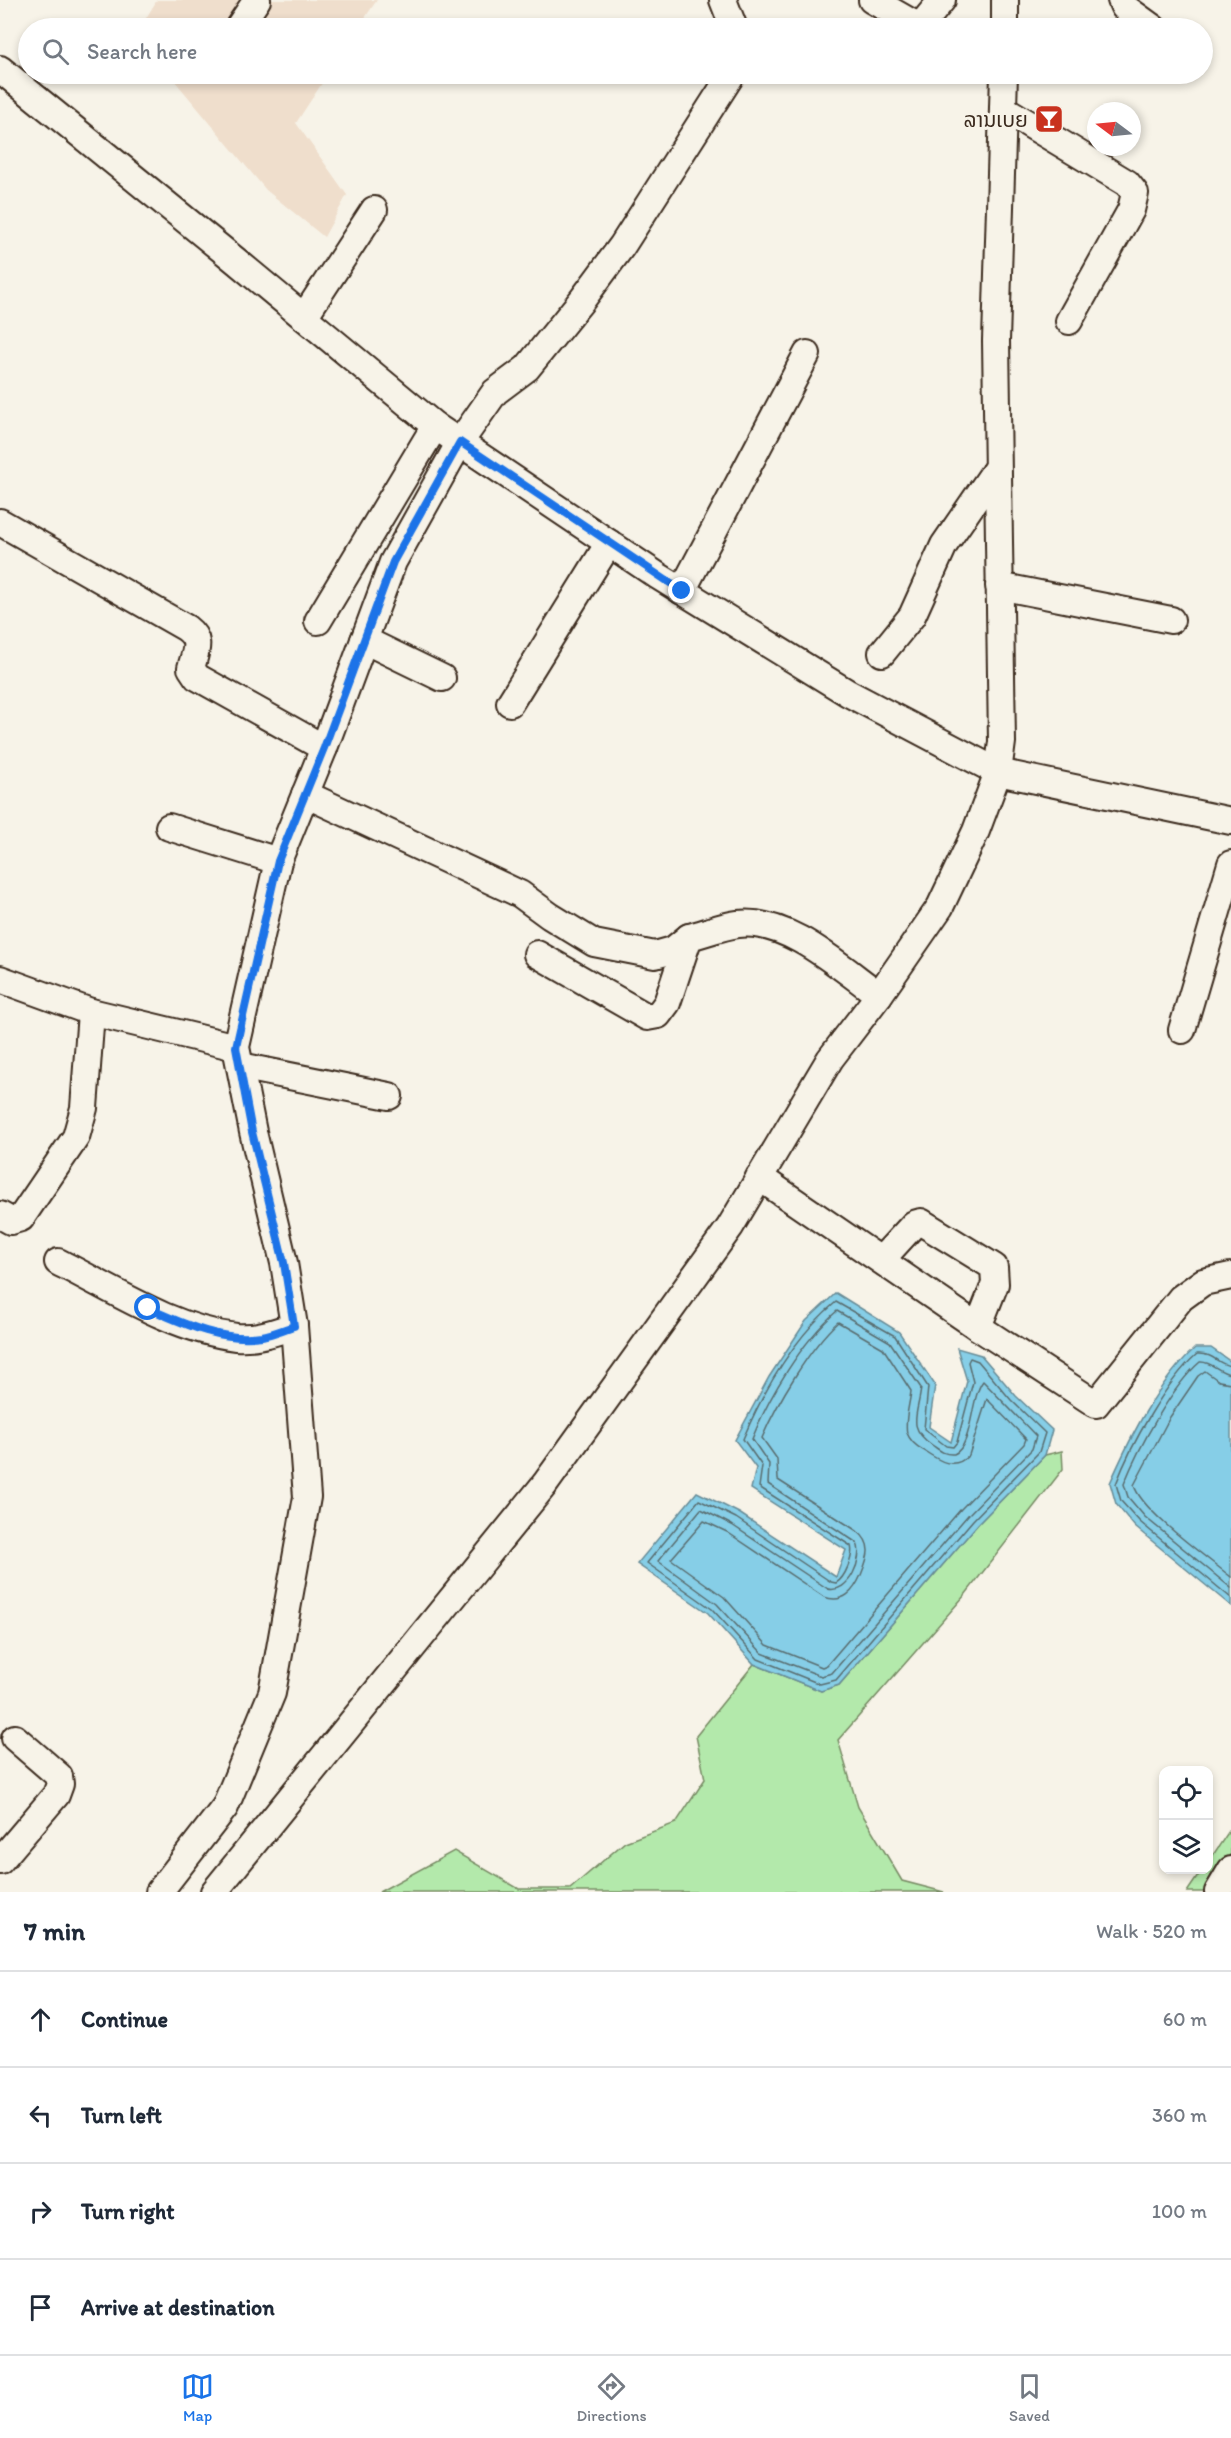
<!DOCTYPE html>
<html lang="en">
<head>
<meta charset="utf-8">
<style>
	body { margin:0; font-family:Itim,"Noto Sans Lao",sans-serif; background:#f6f6f7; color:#1f2937 }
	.controls { position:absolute; right:18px; bottom:18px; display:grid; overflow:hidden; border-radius:12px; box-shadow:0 3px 9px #0003 }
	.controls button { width:54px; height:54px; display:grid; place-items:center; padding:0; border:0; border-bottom:2px solid #e0e1e3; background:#fff; color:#1f2937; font:30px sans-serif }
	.compass { position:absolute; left:1087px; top:102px; width:54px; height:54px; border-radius:50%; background:#fff; box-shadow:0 3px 9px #0003; rotate:286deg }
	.stop { position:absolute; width:18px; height:18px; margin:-14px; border:4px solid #1a73e8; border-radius:50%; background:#fff }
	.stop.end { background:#1a73e8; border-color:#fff; box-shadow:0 2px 6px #0008 }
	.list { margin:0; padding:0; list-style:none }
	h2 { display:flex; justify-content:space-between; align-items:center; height:78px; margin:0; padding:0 24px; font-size:26px }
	h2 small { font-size:20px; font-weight:400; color:#747a83 }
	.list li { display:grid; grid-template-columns:39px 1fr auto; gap:18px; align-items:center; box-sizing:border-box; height:96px; padding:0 24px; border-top:2px solid #e0e1e3 }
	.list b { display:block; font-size:22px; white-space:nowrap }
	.list em { font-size:20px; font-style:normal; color:#747a83 }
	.icon { flex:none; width:33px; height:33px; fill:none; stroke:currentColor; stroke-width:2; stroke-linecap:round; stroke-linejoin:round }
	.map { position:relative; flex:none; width:1231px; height:1892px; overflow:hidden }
	.search { position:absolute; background:#fff; box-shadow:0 3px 9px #0003; left:18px; right:18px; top:18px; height:66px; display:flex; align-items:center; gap:15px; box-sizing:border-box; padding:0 21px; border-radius:33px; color:#747a83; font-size:22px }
	.sheet { height:462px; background:#fff }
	nav { display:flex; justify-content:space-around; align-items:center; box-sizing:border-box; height:84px; border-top:2px solid #e0e1e3; background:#fff; font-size:16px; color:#747a83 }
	nav a { display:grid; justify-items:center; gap:3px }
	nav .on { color:#1a73e8 }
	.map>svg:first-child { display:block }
	.built { fill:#efdecc }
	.green { fill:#b3e9ab; stroke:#778a64; stroke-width:1.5 }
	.water { fill:#86cee7; stroke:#688c97; stroke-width:1.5 }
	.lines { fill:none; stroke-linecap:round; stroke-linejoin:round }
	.shore { stroke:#596c6e; stroke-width:1.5 }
	.minor-casing { stroke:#3b2a1e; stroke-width:30 }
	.minor { stroke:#f7f3e8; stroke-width:26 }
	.route { stroke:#1a73e8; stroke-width:8 }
	.labels { text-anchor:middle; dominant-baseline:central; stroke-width:6; stroke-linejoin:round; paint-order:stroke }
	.poi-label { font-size:21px; fill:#3b2a1e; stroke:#f7f3e8; text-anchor:end }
</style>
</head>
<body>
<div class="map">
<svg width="1231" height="1892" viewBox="0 0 1231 1892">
	<rect width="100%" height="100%" fill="#f7f3e8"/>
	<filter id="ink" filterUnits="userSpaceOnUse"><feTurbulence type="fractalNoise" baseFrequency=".0167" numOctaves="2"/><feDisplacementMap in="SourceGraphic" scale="12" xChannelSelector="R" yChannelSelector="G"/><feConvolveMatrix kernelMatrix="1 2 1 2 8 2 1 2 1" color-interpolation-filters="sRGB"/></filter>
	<g filter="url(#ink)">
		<g class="built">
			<polygon points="157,0 377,0 358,28 140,28"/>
			<polygon points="169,74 328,74 296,123 347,195 324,237 266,190"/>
		</g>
		<g class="green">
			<polygon points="1062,1451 1063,1469 965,1595 838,1740 858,1807 902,1881 944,1892 379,1892 454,1851 519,1889 570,1889 625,1842 676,1823 705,1779 696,1736 754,1664 821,1691 839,1685 978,1524 1045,1455"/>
			<polygon points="1231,1828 1231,1869 1215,1892 1187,1892 1202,1870 1208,1870 1209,1861"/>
		</g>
		<g class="water">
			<polygon points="836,1293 899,1332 935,1385 929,1427 951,1442 967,1381 957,1348 981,1355 1016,1396 1052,1430 1045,1455 978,1524 839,1685 821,1691 754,1664 708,1613 637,1564 697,1492 739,1513 836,1577 846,1550 751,1489 756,1468 735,1440 769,1377 806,1321"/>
			<path d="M1195 1348H1211L1231 1362V1606L1135 1527 1116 1504 1110 1483C1131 1436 1157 1383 1195 1348Z"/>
		</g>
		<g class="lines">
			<g class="shore">
				<path d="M836 1302 895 1336 928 1387 924 1429 946 1446 953 1447 957 1442 973 1382 968 1362 970 1358 978 1361 1011 1400 1045 1433 1039 1452 973 1520 836 1680 820 1684 758 1659 712 1609 647 1563 699 1500 736 1518 831 1582 836 1583C845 1578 854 1556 851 1546L759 1487 762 1466 743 1439C764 1390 795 1336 836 1302Z"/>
				<path d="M837 1311 890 1342 921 1388C918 1415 906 1427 932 1445 939 1450 944 1455 954 1454 973 1446 970 1398 983 1381L1036 1436 1032 1449 968 1515 832 1673 821 1676 762 1653 717 1604 658 1561 701 1509 732 1525 828 1589C849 1594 864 1558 857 1543L768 1484 769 1464 752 1439C769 1396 802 1341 837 1311Z"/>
				<path d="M838 1322 883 1348 911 1391C910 1403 904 1420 907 1433 910 1441 916 1446 923 1450 939 1461 954 1471 969 1455L987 1399 1026 1439 1024 1444 961 1509 827 1665 822 1667 767 1645 724 1597 671 1559 704 1521 727 1532 824 1597C844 1604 854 1591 861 1575 868 1558 874 1544 857 1531L778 1480 777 1459 762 1438C777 1403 810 1347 838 1322Z"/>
				<path d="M1231 1366C1217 1364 1214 1353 1197 1354 1166 1381 1131 1445 1116 1484L1121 1501 1140 1522 1231 1598"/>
				<path d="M1231 1374C1219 1373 1212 1361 1200 1362 1172 1386 1138 1449 1124 1484L1128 1497 1145 1517 1231 1588"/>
				<path d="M1231 1383 1219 1381 1205 1371 1198 1376 1170 1417 1134 1485C1141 1511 1208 1558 1231 1577"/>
			</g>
			<g class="minor-casing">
				<g id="minor">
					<polyline points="723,0 734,28"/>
					<polyline points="872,0 914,24 924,22 942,0"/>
					<polyline points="1121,0 1124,7 1153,28"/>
					<polyline points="238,28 257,0"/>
					<polyline points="1005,28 1005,0"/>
					<polyline points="0,69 235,260 435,426 658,576 848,693 998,772 1231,821"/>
					<polyline points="1004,109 1127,183 1135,193 1131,210 1069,321"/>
					<polyline points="304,317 374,210"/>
					<path d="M0 522 186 628C202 640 196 650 191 668L197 677 324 748"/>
					<polyline points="999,586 1171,620"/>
					<polyline points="682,591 807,354"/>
					<polyline points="318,621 435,426"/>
					<polyline points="364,640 442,678"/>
					<polyline points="882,653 912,616 944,545 997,468"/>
					<polyline points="510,703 609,543"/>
					<polyline points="305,794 520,894 550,916 594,943 655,955 673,950 689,937"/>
					<polyline points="169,827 278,861"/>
					<path d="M537 954 647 1017 658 1015 667 1003 689 937C705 933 722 926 738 924 788 918 841 968 879 995"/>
					<polyline points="0,979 91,1012 236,1047"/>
					<polyline points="1182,1030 1231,864"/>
					<polyline points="240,1066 389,1096"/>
					<polyline points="759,1177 978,1327 1096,1404 1181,1298 1203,1282 1231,1276"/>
					<polyline points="0,1215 11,1221 21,1218 76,1137 84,1108 91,1012"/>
					<polyline points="881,1260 914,1224 921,1222 994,1267 995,1284 978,1327"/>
					<path d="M58 1262C114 1290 172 1329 236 1337 256 1339 275 1332 294 1326"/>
					<polyline points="0,1861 56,1795 60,1784 59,1776 15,1738"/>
					<polyline points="159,1892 225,1807 272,1693 307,1497 294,1326 284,1263 253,1132 236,1047 278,861 324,748 393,562 460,442 495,392 527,368 582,300 622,246 732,74"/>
					<polyline points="214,1892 545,1484 730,1227 830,1059 879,995 940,907 976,831 998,772 1002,742 996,341 1004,74"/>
					<polyline points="1218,1892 1231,1870"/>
				</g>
			</g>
			<use href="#minor" class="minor"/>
		</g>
	</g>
	<g class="lines" filter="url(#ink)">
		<path class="route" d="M148 1308C184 1324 222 1342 262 1336 273 1334 284 1329 294 1326L284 1263 252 1132 236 1047 278 861 324 748 393 562 460 442 682 591"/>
	</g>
	<defs>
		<g id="bar-square" transform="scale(1.5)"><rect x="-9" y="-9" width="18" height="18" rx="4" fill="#c8321e" stroke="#f7f3e8"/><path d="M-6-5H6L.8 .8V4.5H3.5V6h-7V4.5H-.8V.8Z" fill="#fff"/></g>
	</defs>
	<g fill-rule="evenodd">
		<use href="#bar-square" x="1049" y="119"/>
	</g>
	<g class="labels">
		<g class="poi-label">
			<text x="1028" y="119">ລານເບຍ</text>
		</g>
	</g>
</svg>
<div class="controls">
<button><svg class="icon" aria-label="locate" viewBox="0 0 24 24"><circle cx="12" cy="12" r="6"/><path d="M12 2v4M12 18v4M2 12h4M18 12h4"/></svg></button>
<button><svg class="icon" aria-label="layers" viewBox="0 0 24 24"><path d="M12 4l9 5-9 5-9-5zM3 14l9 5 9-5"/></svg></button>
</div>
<svg class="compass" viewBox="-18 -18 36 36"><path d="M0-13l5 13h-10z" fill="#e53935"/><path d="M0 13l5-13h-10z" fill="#747a83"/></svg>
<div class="stop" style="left:148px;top:1308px"></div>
<div class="stop end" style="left:682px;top:591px"></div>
<div class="search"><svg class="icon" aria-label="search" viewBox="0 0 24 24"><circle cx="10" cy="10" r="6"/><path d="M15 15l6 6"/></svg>Search here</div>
</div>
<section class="sheet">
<h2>7 min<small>Walk · 520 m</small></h2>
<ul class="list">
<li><svg class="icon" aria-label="ahead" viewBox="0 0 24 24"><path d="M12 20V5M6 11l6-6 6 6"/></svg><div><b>Continue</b></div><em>60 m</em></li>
<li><svg class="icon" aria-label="left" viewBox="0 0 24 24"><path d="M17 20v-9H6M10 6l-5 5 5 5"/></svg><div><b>Turn left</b></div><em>360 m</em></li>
<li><svg class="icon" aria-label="right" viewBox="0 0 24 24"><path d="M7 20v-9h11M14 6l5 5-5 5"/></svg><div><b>Turn right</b></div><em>100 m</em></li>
<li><svg class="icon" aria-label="arrive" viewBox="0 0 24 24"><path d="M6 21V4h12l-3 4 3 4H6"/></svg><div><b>Arrive at destination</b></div></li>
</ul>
</section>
<nav>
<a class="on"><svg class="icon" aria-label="map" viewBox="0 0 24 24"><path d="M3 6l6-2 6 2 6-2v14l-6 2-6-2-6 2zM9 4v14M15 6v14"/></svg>Map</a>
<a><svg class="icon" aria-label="directions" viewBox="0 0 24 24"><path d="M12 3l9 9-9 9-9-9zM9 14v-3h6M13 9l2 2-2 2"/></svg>Directions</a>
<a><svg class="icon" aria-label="saved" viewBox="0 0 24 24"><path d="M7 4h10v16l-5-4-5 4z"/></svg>Saved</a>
</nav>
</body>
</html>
